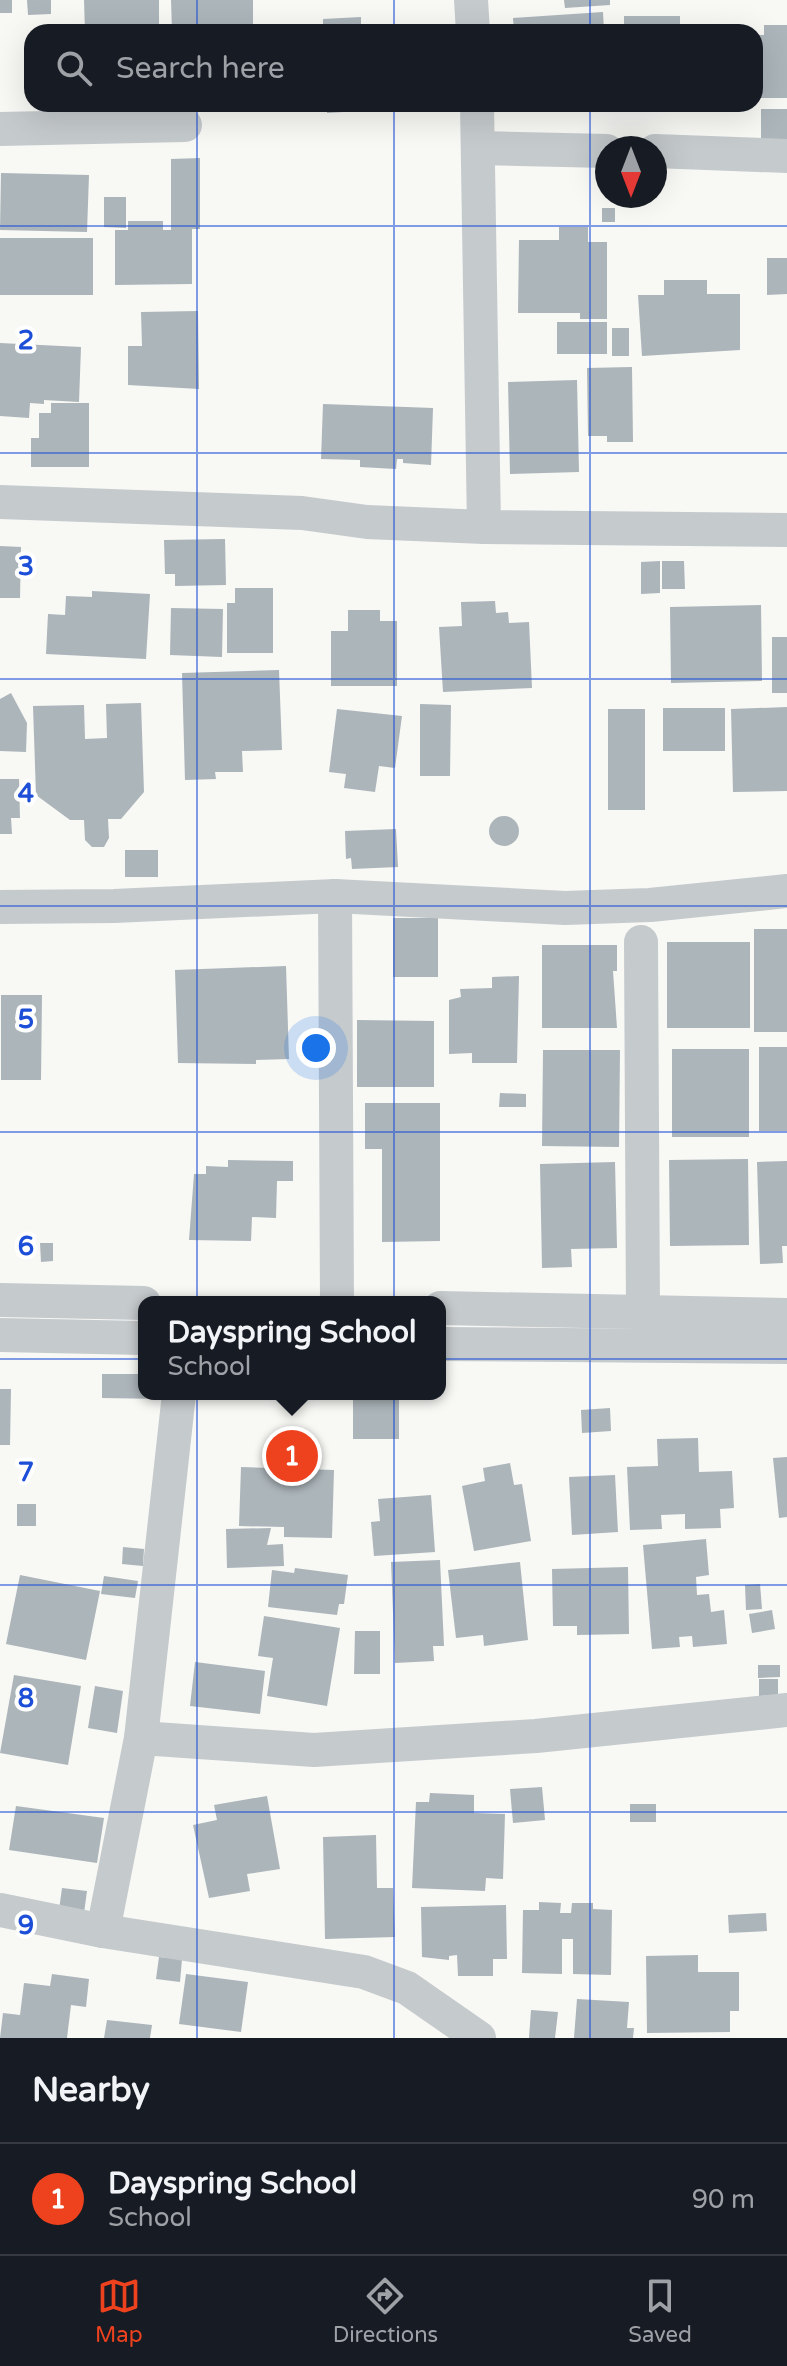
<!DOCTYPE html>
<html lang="en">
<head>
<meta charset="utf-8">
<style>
	body { margin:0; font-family:"Varela Round",sans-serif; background:#242831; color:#f1f3f6 }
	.compass { position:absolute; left:595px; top:136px; width:72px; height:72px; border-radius:50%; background:#171b24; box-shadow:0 8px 32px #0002; rotate:180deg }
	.you { position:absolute; left:316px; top:1048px; width:28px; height:28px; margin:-20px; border:6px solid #fff; border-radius:50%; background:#1a73e8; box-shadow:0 0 0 12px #1a73e833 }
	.badge { display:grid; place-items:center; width:52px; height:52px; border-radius:50%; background:#ee421f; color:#fff; font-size:26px; font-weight:700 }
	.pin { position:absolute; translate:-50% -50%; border:4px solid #fff; box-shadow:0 2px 8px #0006 }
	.popup { position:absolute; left:138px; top:1296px; width:308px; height:104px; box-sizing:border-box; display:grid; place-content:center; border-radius:16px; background:#171b24; filter:drop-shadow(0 2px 6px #0005); font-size:26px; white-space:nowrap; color:#9ea1a6 }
	.popup b { font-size:30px; color:#f1f3f6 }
	.popup::after { content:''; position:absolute; left:50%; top:100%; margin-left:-16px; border:16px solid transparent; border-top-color:#171b24 }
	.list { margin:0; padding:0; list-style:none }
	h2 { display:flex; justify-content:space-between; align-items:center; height:104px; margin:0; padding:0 32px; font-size:34px }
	h2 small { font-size:26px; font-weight:400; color:#9ea1a6 }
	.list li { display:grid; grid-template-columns:52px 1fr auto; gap:24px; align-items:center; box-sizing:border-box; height:112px; padding:0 32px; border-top:2px solid #363941 }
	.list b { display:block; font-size:30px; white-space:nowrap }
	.list p { margin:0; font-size:26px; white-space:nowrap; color:#9ea1a6 }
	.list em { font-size:26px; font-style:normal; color:#9ea1a6 }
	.icon { flex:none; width:44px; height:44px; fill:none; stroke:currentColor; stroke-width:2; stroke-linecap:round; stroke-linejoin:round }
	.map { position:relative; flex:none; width:787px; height:2038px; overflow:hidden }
	.search { position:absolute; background:#171b24; box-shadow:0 8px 32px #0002; left:24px; right:24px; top:24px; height:88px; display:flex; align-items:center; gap:20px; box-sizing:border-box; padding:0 28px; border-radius:24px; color:#9ea1a6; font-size:30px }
	.sheet { height:216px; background:#171b24 }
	nav { display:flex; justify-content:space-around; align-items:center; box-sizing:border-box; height:112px; border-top:2px solid #363941; background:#171b24; font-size:22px; color:#9ea1a6 }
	nav a { display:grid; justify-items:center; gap:4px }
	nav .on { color:#ee421f }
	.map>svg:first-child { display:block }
	.building { fill:#acb5ba }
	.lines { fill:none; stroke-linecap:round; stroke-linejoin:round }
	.street { stroke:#c5cacd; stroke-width:34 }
	.grid { fill:none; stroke:#1d4ed8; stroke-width:2; stroke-opacity:0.55 }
	.grid-label { font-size:26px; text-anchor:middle; font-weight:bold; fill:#1d4ed8; stroke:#fff; stroke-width:8; stroke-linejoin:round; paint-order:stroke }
</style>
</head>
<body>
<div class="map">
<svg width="787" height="2038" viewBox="0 0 787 2038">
	<rect width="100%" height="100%" fill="#f8f8f5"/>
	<g class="building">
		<rect x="0" y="0" width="12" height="13"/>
		<polygon points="27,0 51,0 51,14 28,15"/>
		<polygon points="84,0 159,0 159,32 85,32"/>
		<polygon points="171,0 253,0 253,32 172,32"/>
		<polygon points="564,0 610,0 610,5 565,8"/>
		<polygon points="603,12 604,32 514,32 513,18"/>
		<rect x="624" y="16" width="56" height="16"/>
		<polygon points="361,17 361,32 323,32 323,19"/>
		<polygon points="764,25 787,25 787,98 755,98 755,35 764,35"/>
		<polygon points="327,104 377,104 377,110 327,113"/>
		<rect x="761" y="109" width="26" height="33"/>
		<polygon points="200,158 200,229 192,229 192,284 115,285 115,230 128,230 128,221 163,221 163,230 171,230 171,159"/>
		<polygon points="1,173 89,175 87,232 0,230"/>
		<polygon points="104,197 126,197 126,228 104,227"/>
		<rect x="602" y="208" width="13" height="14"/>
		<polygon points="559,227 588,227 588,242 607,242 607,319 580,319 580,313 518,313 519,240 559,240"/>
		<rect x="0" y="238" width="93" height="57"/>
		<polygon points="767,258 787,258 787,294 767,295"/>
		<polygon points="664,280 707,280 707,294 740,294 740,350 642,356 638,295 664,295"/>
		<polygon points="198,311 199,389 128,385 128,346 142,346 141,312"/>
		<rect x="557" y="322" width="50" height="32"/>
		<rect x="612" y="328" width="17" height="28"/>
		<polygon points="0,343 81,347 79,402 44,400 44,404 30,403 29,418 0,416"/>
		<polygon points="632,367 633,442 607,442 607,436 588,436 587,368"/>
		<polygon points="577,380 579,472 510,474 508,382"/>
		<polygon points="51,403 89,403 89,467 31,467 31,438 39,438 39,413 51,413"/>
		<polygon points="323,404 433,408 431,465 403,463 403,459 397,459 396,469 360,467 360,460 321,459"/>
		<polygon points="225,539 226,585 175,586 175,574 165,574 164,540"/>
		<polygon points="0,546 21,547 20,598 0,598"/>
		<polygon points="660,561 660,593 641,594 641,562"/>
		<polygon points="662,561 684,561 685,589 662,589"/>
		<polygon points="235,588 273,588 273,653 227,653 227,603 235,603"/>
		<polygon points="92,591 150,594 146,659 46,654 48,614 65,615 66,596 92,597"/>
		<polygon points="495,601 496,613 508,612 509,623 529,622 532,688 443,692 439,627 462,626 461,602"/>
		<polygon points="761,605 762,681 671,683 670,607"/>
		<polygon points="171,608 223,609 222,657 170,655"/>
		<polygon points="348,610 380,610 380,621 397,621 397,686 331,686 331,631 348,631"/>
		<rect x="772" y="637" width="15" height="56"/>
		<polygon points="279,670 282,750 242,751 243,772 215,772 216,779 185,780 182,673"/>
		<polygon points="11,693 27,723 26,752 0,751 0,699"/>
		<polygon points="141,703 144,792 121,819 108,819 109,838 104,847 92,847 85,840 84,820 70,820 36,795 33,706 84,705 85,739 107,738 106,704"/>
		<polygon points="420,704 451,705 450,776 420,776"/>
		<polygon points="787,707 787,791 733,792 731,709"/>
		<rect x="663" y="708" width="62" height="43"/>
		<polygon points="337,709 402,716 395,768 379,766 375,792 344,788 346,774 329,772"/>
		<rect x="608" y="709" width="37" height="101"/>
		<polygon points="0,779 19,779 20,818 11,818 12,834 0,834"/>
		<circle cx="504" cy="831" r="15"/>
		<polygon points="396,829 398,867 352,869 351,858 346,859 345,831"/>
		<rect x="125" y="850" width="33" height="27"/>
		<rect x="393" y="918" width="45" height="59"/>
		<rect x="754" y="929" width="33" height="103"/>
		<rect x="667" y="942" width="83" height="86"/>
		<polygon points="542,945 617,945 617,971 613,971 617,1028 542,1028"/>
		<polygon points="286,966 289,1059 256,1060 256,1064 178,1063 175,970"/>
		<polygon points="519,976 517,1063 472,1063 472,1053 449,1054 449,1000 461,997 460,989 492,988 492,977"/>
		<polygon points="1,995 42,995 41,1080 1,1080"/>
		<polygon points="357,1020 434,1021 434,1087 357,1087"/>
		<rect x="759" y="1047" width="28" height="84"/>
		<rect x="672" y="1049" width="77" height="88"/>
		<polygon points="543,1050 620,1050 619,1147 542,1146"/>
		<polygon points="500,1093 526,1094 526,1107 499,1107"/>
		<polygon points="365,1103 440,1103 440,1241 382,1242 382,1149 365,1149"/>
		<polygon points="748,1159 749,1245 670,1246 669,1160"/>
		<polygon points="228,1160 293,1161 293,1181 277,1181 276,1218 252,1217 251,1241 189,1240 194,1174 206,1174 206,1166 228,1167"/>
		<polygon points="787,1161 787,1246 782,1246 783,1263 760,1264 757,1162"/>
		<polygon points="615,1162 617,1248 571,1249 572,1267 542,1268 540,1164"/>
		<polygon points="40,1243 53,1243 53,1261 41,1262"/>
		<polygon points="102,1374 144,1374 144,1394 162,1394 162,1399 102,1398"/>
		<polygon points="0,1389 11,1389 10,1445 0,1445"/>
		<polygon points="399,1398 399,1439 353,1439 353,1399"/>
		<polygon points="610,1408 611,1431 582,1433 581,1410"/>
		<polygon points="698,1438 699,1472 732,1471 734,1508 720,1509 721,1528 685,1529 685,1514 661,1515 662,1529 630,1530 627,1467 658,1466 657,1439"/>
		<polygon points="787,1457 787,1517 779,1518 773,1458"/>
		<polygon points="510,1463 514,1485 522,1484 531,1541 474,1551 462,1486 485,1481 483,1468"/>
		<polygon points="241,1467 334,1470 332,1538 284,1537 284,1527 239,1526"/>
		<polygon points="615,1475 618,1532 572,1535 569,1477"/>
		<polygon points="431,1495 435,1552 374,1556 371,1522 380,1521 378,1499"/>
		<rect x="17" y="1504" width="19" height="22"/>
		<polygon points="271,1528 267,1545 283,1544 284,1566 227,1568 226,1529"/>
		<polygon points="706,1539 709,1575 696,1577 697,1595 709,1594 711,1612 724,1610 727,1644 693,1647 692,1636 679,1637 680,1647 652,1649 643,1545"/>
		<polygon points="123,1547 144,1549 143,1566 122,1564"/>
		<polygon points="440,1560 444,1646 433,1646 434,1661 395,1663 391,1562"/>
		<polygon points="520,1562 528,1640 484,1646 483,1635 456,1638 448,1570"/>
		<polygon points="628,1567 629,1634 577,1635 577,1626 553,1626 552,1569"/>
		<polygon points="295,1568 348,1575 344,1604 339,1604 337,1615 268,1607 272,1570 294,1573"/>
		<polygon points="20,1575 100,1591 86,1660 6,1644"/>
		<polygon points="104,1576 138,1581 135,1598 101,1594"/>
		<polygon points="760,1584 762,1609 746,1610 745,1585"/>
		<polygon points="772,1610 775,1629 752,1633 749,1614"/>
		<polygon points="264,1616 340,1628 327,1706 267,1696 273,1658 258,1656"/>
		<polygon points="355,1631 380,1631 380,1674 354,1674"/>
		<polygon points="195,1662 265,1671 260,1714 190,1706"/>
		<polygon points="758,1665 780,1665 780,1677 758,1678"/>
		<polygon points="14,1675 81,1686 68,1765 0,1753"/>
		<polygon points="759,1679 778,1679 778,1695 759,1696"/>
		<polygon points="95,1686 123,1691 117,1733 88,1728"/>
		<polygon points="542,1787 545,1820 513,1823 510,1789"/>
		<polygon points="430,1793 474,1795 474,1813 505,1814 503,1879 486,1878 485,1891 412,1888 416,1802 429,1802"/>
		<polygon points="267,1796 280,1869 247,1874 250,1891 209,1898 193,1825 217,1820 214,1805"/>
		<rect x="630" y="1804" width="26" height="18"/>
		<polygon points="16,1806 104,1818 97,1863 9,1850"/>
		<polygon points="376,1835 377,1888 393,1888 395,1937 325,1939 323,1837"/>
		<polygon points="62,1888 87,1891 84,1913 59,1910"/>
		<polygon points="539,1902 561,1903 560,1913 571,1913 572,1903 593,1903 593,1909 612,1910 611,1975 573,1974 573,1939 562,1939 562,1974 522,1973 523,1910 539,1910"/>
		<polygon points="506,1905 507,1959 493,1959 493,1976 458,1976 457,1955 449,1956 449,1960 422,1957 421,1907"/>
		<polygon points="766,1913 767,1931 729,1933 728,1915"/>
		<polygon points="698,1955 698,1972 739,1972 739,2011 730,2011 730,2032 647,2033 646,1956"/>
		<polygon points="159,1957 182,1959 180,1982 156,1979"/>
		<polygon points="52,1974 89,1979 86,2007 71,2005 67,2038 0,2038 3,2013 20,2015 24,1983 50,1986"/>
		<polygon points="186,1974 248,1982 241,2032 179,2024"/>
		<polygon points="577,1999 629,2002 627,2028 634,2028 633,2038 574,2038"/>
		<polygon points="531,2010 558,2012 555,2038 529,2038"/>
		<polygon points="107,2020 152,2025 150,2038 104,2038"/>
	</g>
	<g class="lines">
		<g class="street">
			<polyline points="471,0 473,32"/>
			<polyline points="477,104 484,527"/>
			<polyline points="0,129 185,125"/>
			<polyline points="480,148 607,151"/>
			<polyline points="655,151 787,156"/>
			<polyline points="0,502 302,513 367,522 484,527 787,530"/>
			<polyline points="335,896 337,1302"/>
			<polyline points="0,907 114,906 335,896 565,908 650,905 787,891"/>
			<polyline points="641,942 643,1313"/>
			<polyline points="0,1300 144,1303"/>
			<polyline points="440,1308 787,1315"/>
			<polyline points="0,1335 144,1338"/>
			<polyline points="440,1344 787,1347"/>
			<polyline points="141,1738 314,1750 536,1736 787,1710"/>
			<polyline points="0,1910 103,1931 364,1972 407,1988 479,2038"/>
			<polyline points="103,1931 141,1738 179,1394"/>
		</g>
	</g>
	<path class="grid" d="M197 0V32M394 0V32M590 0V32M197 104V2038M394 104V2038M590 104V2038M0 226H787M0 453H787M0 679H787M0 906H787M0 1132H787M0 1359H787M0 1585H787M0 1812H787"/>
	<g class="grid-label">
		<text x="26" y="349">2</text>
		<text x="26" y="575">3</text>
		<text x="26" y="802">4</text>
		<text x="26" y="1028">5</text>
		<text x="26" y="1255">6</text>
		<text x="26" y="1481">7</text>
		<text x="26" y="1707">8</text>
		<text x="26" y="1934">9</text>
	</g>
</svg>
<svg class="compass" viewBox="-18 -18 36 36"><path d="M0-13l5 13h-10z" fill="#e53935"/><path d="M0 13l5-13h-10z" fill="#9ea1a6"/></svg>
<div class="you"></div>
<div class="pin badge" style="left:292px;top:1456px">1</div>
<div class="popup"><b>Dayspring School</b>School</div>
<div class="search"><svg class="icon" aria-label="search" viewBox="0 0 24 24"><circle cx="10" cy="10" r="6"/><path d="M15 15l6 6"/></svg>Search here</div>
</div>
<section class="sheet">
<h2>Nearby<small></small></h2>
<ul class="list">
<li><span class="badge">1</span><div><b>Dayspring School</b><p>School</p></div><em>90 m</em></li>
</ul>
</section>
<nav>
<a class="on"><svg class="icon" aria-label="map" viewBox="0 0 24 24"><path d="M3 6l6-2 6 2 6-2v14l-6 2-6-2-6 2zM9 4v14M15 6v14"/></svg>Map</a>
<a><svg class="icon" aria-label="directions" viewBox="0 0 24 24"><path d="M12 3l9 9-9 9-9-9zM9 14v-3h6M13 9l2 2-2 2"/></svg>Directions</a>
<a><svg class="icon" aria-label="saved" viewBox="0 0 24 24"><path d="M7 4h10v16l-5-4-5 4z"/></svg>Saved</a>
</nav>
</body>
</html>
